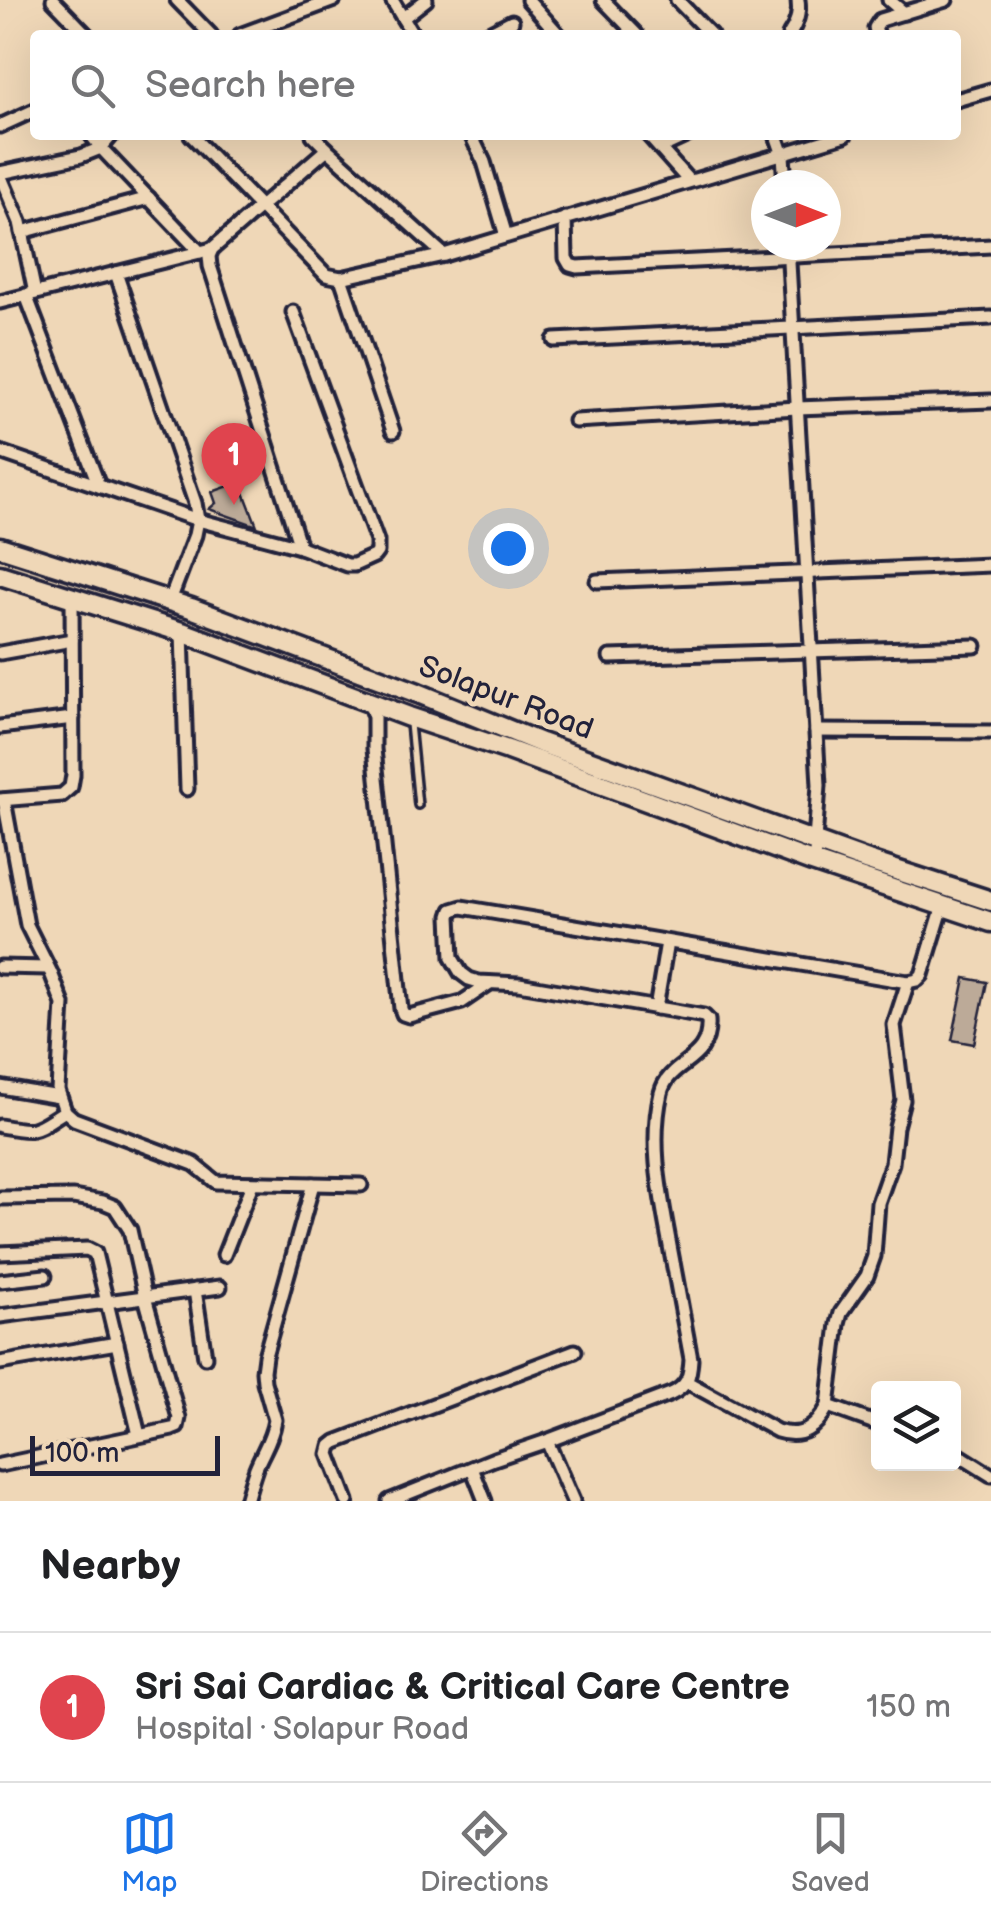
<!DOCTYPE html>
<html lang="en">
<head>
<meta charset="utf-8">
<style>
	body { margin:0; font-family:"Balsamiq Sans",sans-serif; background:#f6f6f6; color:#202124 }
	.controls { position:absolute; right:30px; bottom:30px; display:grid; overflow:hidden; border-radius:10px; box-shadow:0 10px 40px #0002 }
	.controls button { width:90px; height:90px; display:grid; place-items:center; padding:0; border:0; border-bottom:2px solid #e0e0e0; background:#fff; color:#202124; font:50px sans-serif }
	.compass { position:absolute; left:751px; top:170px; width:90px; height:90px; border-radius:50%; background:#fff; box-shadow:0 10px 40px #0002; rotate:90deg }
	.scale { position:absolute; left:30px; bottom:25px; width:190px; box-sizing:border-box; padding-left:10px; border:5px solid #22223b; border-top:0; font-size:28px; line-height:35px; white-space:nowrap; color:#22223b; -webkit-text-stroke:8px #efd7b7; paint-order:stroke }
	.you { position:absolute; left:508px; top:548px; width:35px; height:35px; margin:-25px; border:8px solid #fff; border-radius:50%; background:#1a73e8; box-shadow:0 0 0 15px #1a73e833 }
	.badge { display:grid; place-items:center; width:65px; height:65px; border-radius:50%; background:#1a73e8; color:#fff; font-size:32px; font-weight:700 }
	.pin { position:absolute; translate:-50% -82px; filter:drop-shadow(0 2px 5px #0008) }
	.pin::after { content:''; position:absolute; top:52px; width:35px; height:30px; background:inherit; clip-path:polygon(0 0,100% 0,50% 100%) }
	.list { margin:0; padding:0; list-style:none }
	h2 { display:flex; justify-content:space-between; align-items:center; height:130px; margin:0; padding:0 40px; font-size:42px }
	h2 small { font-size:32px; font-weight:400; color:#757577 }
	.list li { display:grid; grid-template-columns:65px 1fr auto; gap:30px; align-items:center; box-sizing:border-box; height:150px; padding:0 40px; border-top:2px solid #e0e0e0 }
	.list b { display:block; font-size:38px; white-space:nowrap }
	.list p { margin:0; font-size:32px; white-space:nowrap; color:#757577 }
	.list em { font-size:32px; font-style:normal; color:#757577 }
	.icon { flex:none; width:55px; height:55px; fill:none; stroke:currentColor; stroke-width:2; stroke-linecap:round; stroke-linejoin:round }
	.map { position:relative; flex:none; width:991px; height:1501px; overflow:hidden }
	.search { position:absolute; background:#fff; box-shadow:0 10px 40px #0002; left:30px; right:30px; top:30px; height:110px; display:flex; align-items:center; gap:25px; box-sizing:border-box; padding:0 35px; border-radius:10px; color:#757577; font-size:38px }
	.sheet { height:280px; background:#fff }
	nav { display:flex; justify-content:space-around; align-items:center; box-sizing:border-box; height:140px; border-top:2px solid #e0e0e0; background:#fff; font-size:28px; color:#757577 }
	nav a { display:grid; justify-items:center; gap:5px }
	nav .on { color:#1a73e8 }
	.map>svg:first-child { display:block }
	.building { fill:#bcaa98; stroke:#22223b; stroke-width:2.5 }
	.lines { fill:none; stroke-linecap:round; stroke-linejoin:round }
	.service-casing { stroke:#22223b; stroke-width:12 }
	.minor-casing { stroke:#22223b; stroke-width:19 }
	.primary-casing { stroke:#22223b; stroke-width:25 }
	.service { stroke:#efd7b7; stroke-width:5 }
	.minor { stroke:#efd7b7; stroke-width:11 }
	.primary { stroke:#efd7b7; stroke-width:18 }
	.labels { text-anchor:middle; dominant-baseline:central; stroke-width:10; stroke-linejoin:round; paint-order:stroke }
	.street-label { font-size:30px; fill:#22223b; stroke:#efd7b7 }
</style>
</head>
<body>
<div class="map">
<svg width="991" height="1501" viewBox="0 0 991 1501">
	<rect width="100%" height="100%" fill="#efd7b7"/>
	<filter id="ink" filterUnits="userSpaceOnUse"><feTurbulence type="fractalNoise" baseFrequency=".01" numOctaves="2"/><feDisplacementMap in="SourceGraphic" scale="20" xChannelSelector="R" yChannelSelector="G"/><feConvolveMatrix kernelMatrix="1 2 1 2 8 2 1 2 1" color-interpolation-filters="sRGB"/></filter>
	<g filter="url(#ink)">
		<g class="building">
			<polygon points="240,482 257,526 209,509 216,503 212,492"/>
			<polygon points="965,978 987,982 974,1044 952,1040"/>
		</g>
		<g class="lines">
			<g class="service-casing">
				<polyline id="service" points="410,724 418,805"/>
			</g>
			<g class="minor-casing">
				<g id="minor">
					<polyline points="53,0 87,35"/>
					<polyline points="177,0 211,35"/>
					<polyline points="392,0 413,35"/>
					<polyline points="528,0 559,35"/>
					<polyline points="603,0 637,35"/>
					<polyline points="677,0 711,35"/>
					<polyline points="889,0 904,13"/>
					<polyline points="403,18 426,0"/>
					<polyline points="240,35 334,0"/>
					<polyline points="485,35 512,21"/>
					<path d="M789 35C797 24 800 13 798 0"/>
					<polyline points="878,35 875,28 880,20 946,0"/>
					<polyline points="956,100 991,90"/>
					<polyline points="0,126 35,110"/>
					<polyline points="91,135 101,148 200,252"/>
					<polyline points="191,135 326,275 341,278 444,255 845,135"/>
					<polyline points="471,135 484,162 506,236"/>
					<polyline points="648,135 689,181"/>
					<polyline points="776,135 783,155 785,185"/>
					<polyline points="660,148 688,135"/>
					<polyline points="327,149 444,255"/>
					<polyline points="0,173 81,156 101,148 112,135"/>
					<polyline points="0,175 20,222 35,293"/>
					<polyline points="565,218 566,258 570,265 577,267 991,246"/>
					<polyline points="22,232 149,198"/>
					<polyline points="788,245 819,785 815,841 818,842 812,862"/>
					<polyline points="116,273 195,503 198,520 195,535 169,603"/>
					<polyline points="341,278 393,431"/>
					<polyline points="26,295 99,486"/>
					<polyline points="0,302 212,249"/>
					<polyline points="554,340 991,318"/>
					<polyline points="575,421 797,408 991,401"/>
					<polyline points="0,452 198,520 300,547 347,565 354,565 374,556 377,552 377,541 293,312"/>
					<polyline points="300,547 210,266 209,256 212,249 327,149 313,135"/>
					<polyline points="597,581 991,565"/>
					<polyline points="182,632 187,789"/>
					<polyline points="0,653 72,640"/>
					<polyline points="610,657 975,646"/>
					<polyline points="369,702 374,717 374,749 401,1009 403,1014 409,1016 462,1002 490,983"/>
					<polyline points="0,727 73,718"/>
					<polyline points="816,731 991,732"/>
					<polyline points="0,800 62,795 71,787 73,775 72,598"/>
					<polyline points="4,800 27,925 51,973 63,1004 58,1090 65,1111 74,1119 194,1164 216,1182 361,1185"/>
					<polyline points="0,967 48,968"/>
					<polyline points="656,1008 667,942"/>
					<polyline points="0,1087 59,1097"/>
					<path d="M0 1126C38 1133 33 1131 65 1111"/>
					<polyline points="0,1198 73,1197 103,1202 115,1207 130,1230 145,1297 179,1418 177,1427 172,1429 0,1465"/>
					<polyline points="0,1253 87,1249 95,1253 139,1435"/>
					<polyline points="224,1255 252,1184"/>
					<polyline points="0,1281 45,1276"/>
					<polyline points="195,1290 205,1357"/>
					<polyline points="0,1316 220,1287"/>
					<polyline points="0,1363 117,1343"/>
					<path d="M687 1382 777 1431C802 1439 816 1428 828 1406L838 1324 841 1313 867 1276 874 1256 878 1203 892 1163 896 1127 903 1100 894 1025 908 982"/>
					<polyline points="828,1406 878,1424"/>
					<path d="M547 1441 671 1394C688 1386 690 1376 691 1359 684 1321 677 1283 670 1246 661 1196 649 1144 661 1093 669 1060 711 1064 708 1020L704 1016 519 984 479 982 469 979 461 973 452 958 450 916 452 910 462 907 908 982 917 980 922 975 943 906"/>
					<polyline points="954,1452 991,1475"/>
					<polyline points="472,1468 485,1501"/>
					<path d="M246 1501C249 1490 252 1479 256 1468 263 1451 272 1439 275 1420L264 1382 263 1371 265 1356 313 1184"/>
					<polyline points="347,1501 329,1454 331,1446 336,1442 575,1351"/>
					<polyline points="389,1501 494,1459 547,1441 573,1501"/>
				</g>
			</g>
			<g class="primary-casing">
				<g id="primary">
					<polyline points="0,547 191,608 418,693 541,743 868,861 991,901"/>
					<polyline points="0,575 182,632 409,717 508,750 812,862 991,922"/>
				</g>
			</g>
			<use href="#service" class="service"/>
			<use href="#minor" class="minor"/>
			<use href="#primary" class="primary"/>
		</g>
	</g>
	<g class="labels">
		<g class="street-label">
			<text transform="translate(506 698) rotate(21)">Solapur Road</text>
		</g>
	</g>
</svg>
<div class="controls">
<button><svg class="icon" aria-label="layers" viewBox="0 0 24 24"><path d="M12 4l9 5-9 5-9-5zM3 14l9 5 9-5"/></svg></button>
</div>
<svg class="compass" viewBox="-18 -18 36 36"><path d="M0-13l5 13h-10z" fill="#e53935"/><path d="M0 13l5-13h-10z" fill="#757577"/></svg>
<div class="scale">100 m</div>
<div class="you"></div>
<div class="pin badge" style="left:234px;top:505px;background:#e0444e">1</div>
<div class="search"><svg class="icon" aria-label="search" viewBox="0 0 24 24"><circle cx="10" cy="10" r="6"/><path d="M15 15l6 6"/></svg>Search here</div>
</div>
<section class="sheet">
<h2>Nearby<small></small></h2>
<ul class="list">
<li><span class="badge" style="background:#e0444e">1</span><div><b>Sri Sai Cardiac &amp; Critical Care Centre</b><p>Hospital · Solapur Road</p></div><em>150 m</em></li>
</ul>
</section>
<nav>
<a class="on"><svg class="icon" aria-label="map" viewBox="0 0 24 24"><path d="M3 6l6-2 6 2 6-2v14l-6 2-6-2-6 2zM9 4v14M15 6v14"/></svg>Map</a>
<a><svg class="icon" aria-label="directions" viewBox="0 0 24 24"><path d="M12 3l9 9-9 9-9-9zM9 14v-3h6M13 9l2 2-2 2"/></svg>Directions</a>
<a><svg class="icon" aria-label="saved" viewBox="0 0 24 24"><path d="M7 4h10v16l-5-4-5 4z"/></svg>Saved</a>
</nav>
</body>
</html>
